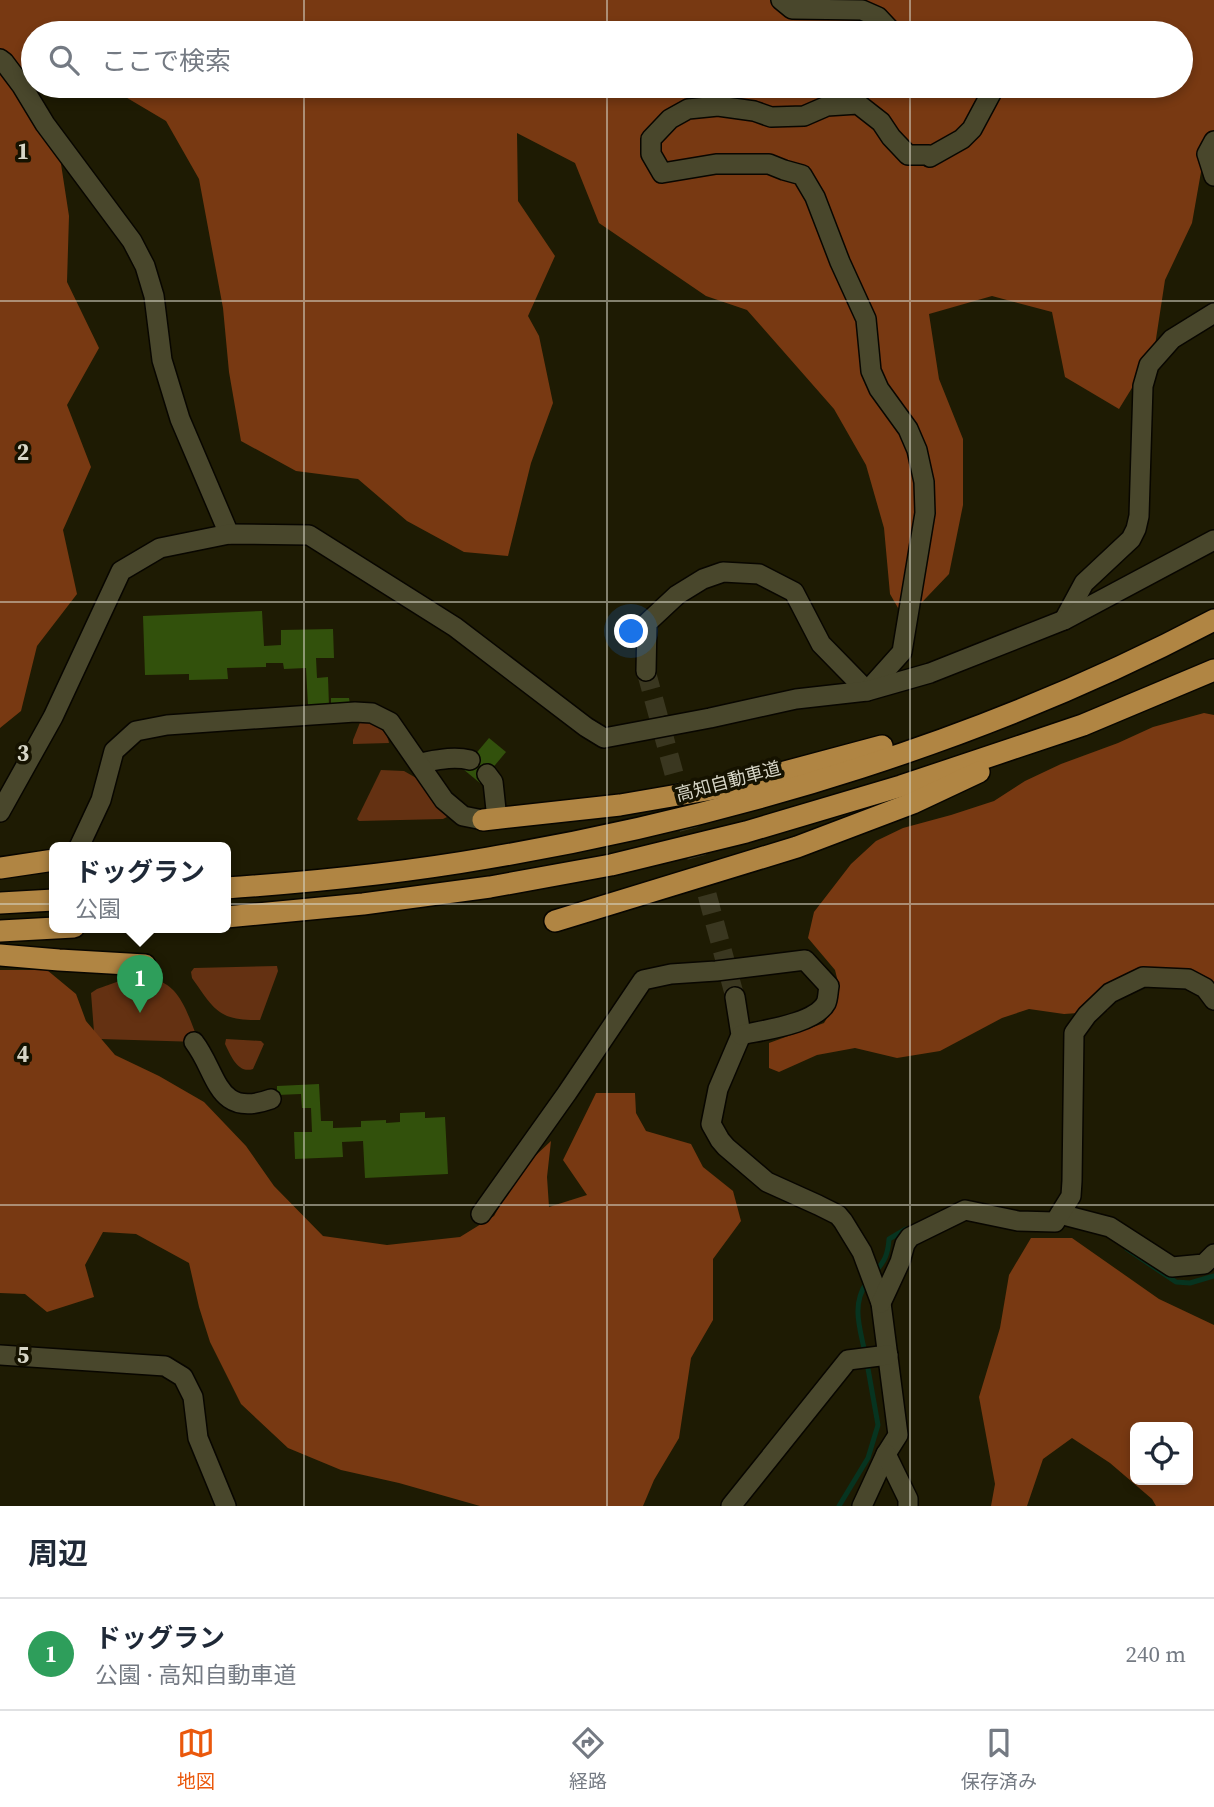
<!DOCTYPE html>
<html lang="ja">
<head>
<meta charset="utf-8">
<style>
	body { margin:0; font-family:"Source Serif 4","Noto Sans JP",serif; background:#f6f6f7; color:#1f2937 }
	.controls { position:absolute; right:21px; bottom:21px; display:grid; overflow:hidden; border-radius:10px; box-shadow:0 4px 10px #0003 }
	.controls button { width:63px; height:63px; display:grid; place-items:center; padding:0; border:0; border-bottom:2px solid #e0e1e3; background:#fff; color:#1f2937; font:35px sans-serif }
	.you { position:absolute; left:632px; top:632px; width:24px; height:24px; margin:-18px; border:5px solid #fff; border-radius:50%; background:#1a73e8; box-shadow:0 0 0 10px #1a73e833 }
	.badge { display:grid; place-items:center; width:46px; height:46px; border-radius:50%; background:#ea580c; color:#fff; font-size:23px; font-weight:700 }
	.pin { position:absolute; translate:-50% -58px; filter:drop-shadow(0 2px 4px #0008) }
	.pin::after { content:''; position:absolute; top:37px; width:24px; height:21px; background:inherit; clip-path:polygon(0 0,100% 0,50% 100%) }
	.popup { position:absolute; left:49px; top:842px; width:182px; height:91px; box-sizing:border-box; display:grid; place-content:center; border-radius:10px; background:#fff; filter:drop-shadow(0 2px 5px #0005); font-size:23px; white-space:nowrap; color:#747a83 }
	.popup b { font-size:26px; color:#1f2937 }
	.popup::after { content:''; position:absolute; left:50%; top:100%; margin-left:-14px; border:14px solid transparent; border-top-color:#fff }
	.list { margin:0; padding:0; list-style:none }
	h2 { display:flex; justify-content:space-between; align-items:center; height:91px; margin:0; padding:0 28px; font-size:30px }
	h2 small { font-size:23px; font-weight:400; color:#747a83 }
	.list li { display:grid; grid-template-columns:46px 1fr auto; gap:21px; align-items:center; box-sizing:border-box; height:112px; padding:0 28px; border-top:2px solid #e0e1e3 }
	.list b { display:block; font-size:26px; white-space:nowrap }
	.list p { margin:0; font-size:23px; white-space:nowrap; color:#747a83 }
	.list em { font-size:23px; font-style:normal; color:#747a83 }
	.icon { flex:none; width:38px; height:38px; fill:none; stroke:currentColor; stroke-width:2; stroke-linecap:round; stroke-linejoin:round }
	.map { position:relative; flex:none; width:1214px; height:1506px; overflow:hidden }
	.search { position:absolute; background:#fff; box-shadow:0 4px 10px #0003; left:21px; right:21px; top:21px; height:77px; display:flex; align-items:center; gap:18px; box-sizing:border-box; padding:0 24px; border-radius:38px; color:#747a83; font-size:26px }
	.sheet { height:203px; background:#fff }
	nav { display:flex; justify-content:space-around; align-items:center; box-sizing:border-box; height:98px; border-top:2px solid #e0e1e3; background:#fff; font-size:19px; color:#747a83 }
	nav a { display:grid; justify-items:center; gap:4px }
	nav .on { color:#ea580c }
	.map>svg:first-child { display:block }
	.green { fill:#643112 }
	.forest { fill:#783912; fill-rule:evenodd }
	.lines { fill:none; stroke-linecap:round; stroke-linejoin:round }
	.stream { stroke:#073420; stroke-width:5 }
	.building { fill:#32510c }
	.minor-tunnel { stroke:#3a3720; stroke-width:19; stroke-dasharray:19 10; stroke-linecap:butt }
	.minor-casing { stroke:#080600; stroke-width:22 }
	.highway-casing { stroke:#080600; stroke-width:24 }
	.minor { stroke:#49472c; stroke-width:19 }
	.highway { stroke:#b08543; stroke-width:21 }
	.grid { fill:none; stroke:#d7d6c7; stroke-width:2; stroke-opacity:0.55 }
	.labels { text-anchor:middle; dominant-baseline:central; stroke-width:7; stroke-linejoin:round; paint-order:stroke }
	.street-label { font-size:18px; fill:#d7d6c7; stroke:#151200 }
	.grid-label { font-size:23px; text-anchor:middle; font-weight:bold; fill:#d7d6c7; stroke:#151200; stroke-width:7; stroke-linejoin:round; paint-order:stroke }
</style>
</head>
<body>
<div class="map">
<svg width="1214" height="1506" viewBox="0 0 1214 1506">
	<rect width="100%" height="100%" fill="#1e1b03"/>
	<g class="green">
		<path d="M364 719C375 724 387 730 389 743L353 744V740L361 720Z"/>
		<polygon points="381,770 404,771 418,779 447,817 443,819 359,821 357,819"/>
		<path d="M277 966 278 971 260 1020C218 1021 214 1009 192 978L191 972 194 968Z"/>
		<path d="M125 979C135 979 149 978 159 981 183 989 190 1022 199 1042L100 1039 94 1032 91 993 97 989Z"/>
		<path d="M226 1039 261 1041 264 1044 253 1069C238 1074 231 1056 225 1044Z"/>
	</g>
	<g class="forest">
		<polygon points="0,0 1214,0 1214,143 1204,155 1192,223 1165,280 1154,352 1119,409 1065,377 1052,312 992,296 929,314 939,379 963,439 963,505 949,574 905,620 890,594 884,528 866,465 834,409 747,310 706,296 599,223 575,163 517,133 518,201 555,256 528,316 539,336 553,403 531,463 508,556 464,552 407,521 358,479 296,471 241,441 229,372 223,308 199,179 166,121 107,86 1181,86 1181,33 33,33 33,82 23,95 59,151 69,216 67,282 99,348 67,405 91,467 63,530 77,594 37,646 21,711 0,728"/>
		<polygon points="1204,713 1214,715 1214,998 1171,981 1132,983 1107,1011 1064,1014 1029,1009 1002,1018 940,1051 897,1058 855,1048 817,1055 779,1072 769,1068 769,1043 824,1023 837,1002 838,982 835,970 808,938 814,912 851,864 876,841 903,828 951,815 994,801 1025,781 1061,764 1118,743 1153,727"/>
		<polygon points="0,970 47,970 76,994 86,1021 115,1055 159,1076 204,1102 246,1146 274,1186 323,1236 387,1245 460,1237 494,1216 520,1170 551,1141 547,1177 549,1207 587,1195 563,1160 596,1093 635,1093 636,1113 646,1131 691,1144 703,1167 733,1191 741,1221 713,1259 713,1320 691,1358 679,1438 654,1480 643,1506 480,1506 399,1483 341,1470 288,1448 241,1404 210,1342 199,1307 189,1263 136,1234 103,1232 85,1265 94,1297 47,1312 25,1294 0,1293"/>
		<path d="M1031 1238H1072L1159 1299 1214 1325V1506H1156L1152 1499 1110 1463 1072 1438 1043 1459 1027 1506H991L995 1484 979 1397 1000 1328 1009 1275ZM1135 1427H1188V1480H1135Z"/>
	</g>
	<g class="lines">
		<g class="stream">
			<polyline points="1127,1249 1176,1282 1190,1283 1214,1276"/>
			<path d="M875 1272C885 1261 888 1254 889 1239L906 1229"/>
			<path d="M865 1353C860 1328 851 1305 867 1282"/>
			<polyline points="839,1506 868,1458 878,1425 867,1363"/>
		</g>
	</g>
	<g class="building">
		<polygon points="262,611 264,646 281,645 281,630 333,629 334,658 316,658 317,678 328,677 329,706 308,706 306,668 284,669 283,663 266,663 266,667 227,668 228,679 189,680 189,674 145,675 143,616"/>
		<polygon points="331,698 349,698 350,704 331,705"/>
		<polygon points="489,738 506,752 480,783 463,769"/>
		<polygon points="319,1084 321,1121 333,1121 333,1128 361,1127 361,1121 386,1120 386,1123 400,1122 400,1113 425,1112 425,1118 445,1117 448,1174 365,1178 363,1141 342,1142 343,1157 295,1159 294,1132 312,1132 311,1108 302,1108 301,1094 277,1095 277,1086"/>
	</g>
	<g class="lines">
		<polyline class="minor-tunnel" points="646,671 735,997"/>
		<g class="minor-casing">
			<g id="minor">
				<polyline points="781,0 792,9 862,10 878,17 893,33"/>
				<polyline points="0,59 4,62 22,86 45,124 132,241 145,266 154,296 162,360 180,419 229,534"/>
				<polyline points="1214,141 1207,154 1214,176"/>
				<polyline points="1064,620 1084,583 1131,539 1136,529 1139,516 1143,386 1149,365 1172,339 1214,313"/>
				<polyline points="646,671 647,623 677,595 703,579 723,572 759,574 794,592 821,644 867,691"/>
				<polyline points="868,690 902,652 925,513 924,482 917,450 908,429 879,389 871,371 866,319 840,262 815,197 802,175 784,170 769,164 716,164 662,173 651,154 651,139 670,119 688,109 718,106 754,111 771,117 804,116 827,106 858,104 881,122 891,137 908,155 929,155 930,157 962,139 972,129 995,86"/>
				<path d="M420 763C437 760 453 756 470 760"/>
				<polyline points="487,774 493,782 497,819"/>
				<polyline points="0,812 53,717 121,571 160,548 229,534 309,535 455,627 586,727 604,738 710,718 796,699 867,691 930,673 1064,620 1214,540"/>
				<polyline points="79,847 101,800 114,751 136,731 167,725 355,712 372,713 390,722 444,800 463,816 483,820"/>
				<polyline points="735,997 741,1035 718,1089 711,1124 720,1140 726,1147 767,1182 818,1205 838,1215 843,1221 862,1252 881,1303 898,1435 886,1454 862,1506"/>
				<path d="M194 1042C218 1073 216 1119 271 1099"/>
				<path d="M481 1214 567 1093 643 980 671 974 716 971 805 960 829 986C828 991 828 999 826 1003 815 1024 763 1030 741 1035"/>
				<polyline points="1060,1214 1110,1227 1172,1267 1204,1264 1214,1254"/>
				<polyline points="881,1303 900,1262 905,1244 910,1237 965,1210 1018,1221 1055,1222 1071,1196 1072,1181 1074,1033 1087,1015 1110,993 1143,977 1188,979 1205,988 1214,1000"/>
				<polyline points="0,1355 165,1366 183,1377 193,1397 198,1438 226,1506"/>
				<polyline points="886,1454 908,1499 908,1506"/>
				<polyline points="731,1506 848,1360 888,1355"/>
			</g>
		</g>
		<g class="highway-casing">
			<g id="highway">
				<polyline points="483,820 620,805 736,785 882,746"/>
				<polyline points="0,868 54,860"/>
				<path d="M226 888C313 882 402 873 488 858 737 816 991 738 1214 620"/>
				<polyline points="0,903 54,900"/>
				<polyline points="226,917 363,904 490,887 611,865 746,832 901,786 1083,725 1214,670"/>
				<polyline points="555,921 797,847 913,803 979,772"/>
				<polyline points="0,931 74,927"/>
				<polyline points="0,955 59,960 145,965"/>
			</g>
		</g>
		<use href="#minor" class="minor"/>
		<use href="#highway" class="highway"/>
	</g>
	<path class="grid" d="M304 0V33M607 0V33M910 0V33M304 86V1506M607 86V1506M910 86V1506M0 301H1214M0 602H1214M0 904H1214M0 1205H1214"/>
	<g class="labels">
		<g class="street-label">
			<text transform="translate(728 781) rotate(-15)">高知自動車道</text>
		</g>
	</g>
	<g class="grid-label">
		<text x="23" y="159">1</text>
		<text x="23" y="460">2</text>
		<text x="23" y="761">3</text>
		<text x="23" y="1062">4</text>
		<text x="23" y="1363">5</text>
	</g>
</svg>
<div class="controls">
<button><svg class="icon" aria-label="locate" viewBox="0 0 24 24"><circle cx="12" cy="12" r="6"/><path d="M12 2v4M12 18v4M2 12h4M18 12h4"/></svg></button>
</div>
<div class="you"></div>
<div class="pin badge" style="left:140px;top:1013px;background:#2e9e5b">1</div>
<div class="popup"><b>ドッグラン</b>公園</div>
<div class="search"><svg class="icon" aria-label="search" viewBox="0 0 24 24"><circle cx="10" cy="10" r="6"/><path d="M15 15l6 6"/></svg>ここで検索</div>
</div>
<section class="sheet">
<h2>周辺<small></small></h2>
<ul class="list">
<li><span class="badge" style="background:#2e9e5b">1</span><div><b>ドッグラン</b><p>公園 · 高知自動車道</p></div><em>240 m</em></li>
</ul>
</section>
<nav>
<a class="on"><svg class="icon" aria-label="map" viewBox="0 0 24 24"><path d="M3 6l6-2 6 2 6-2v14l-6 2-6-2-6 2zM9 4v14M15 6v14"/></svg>地図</a>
<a><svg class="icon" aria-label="directions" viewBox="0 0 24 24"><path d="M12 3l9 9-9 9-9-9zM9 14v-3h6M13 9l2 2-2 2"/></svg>経路</a>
<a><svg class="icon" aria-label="saved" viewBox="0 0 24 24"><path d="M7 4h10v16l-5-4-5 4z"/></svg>保存済み</a>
</nav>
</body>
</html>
